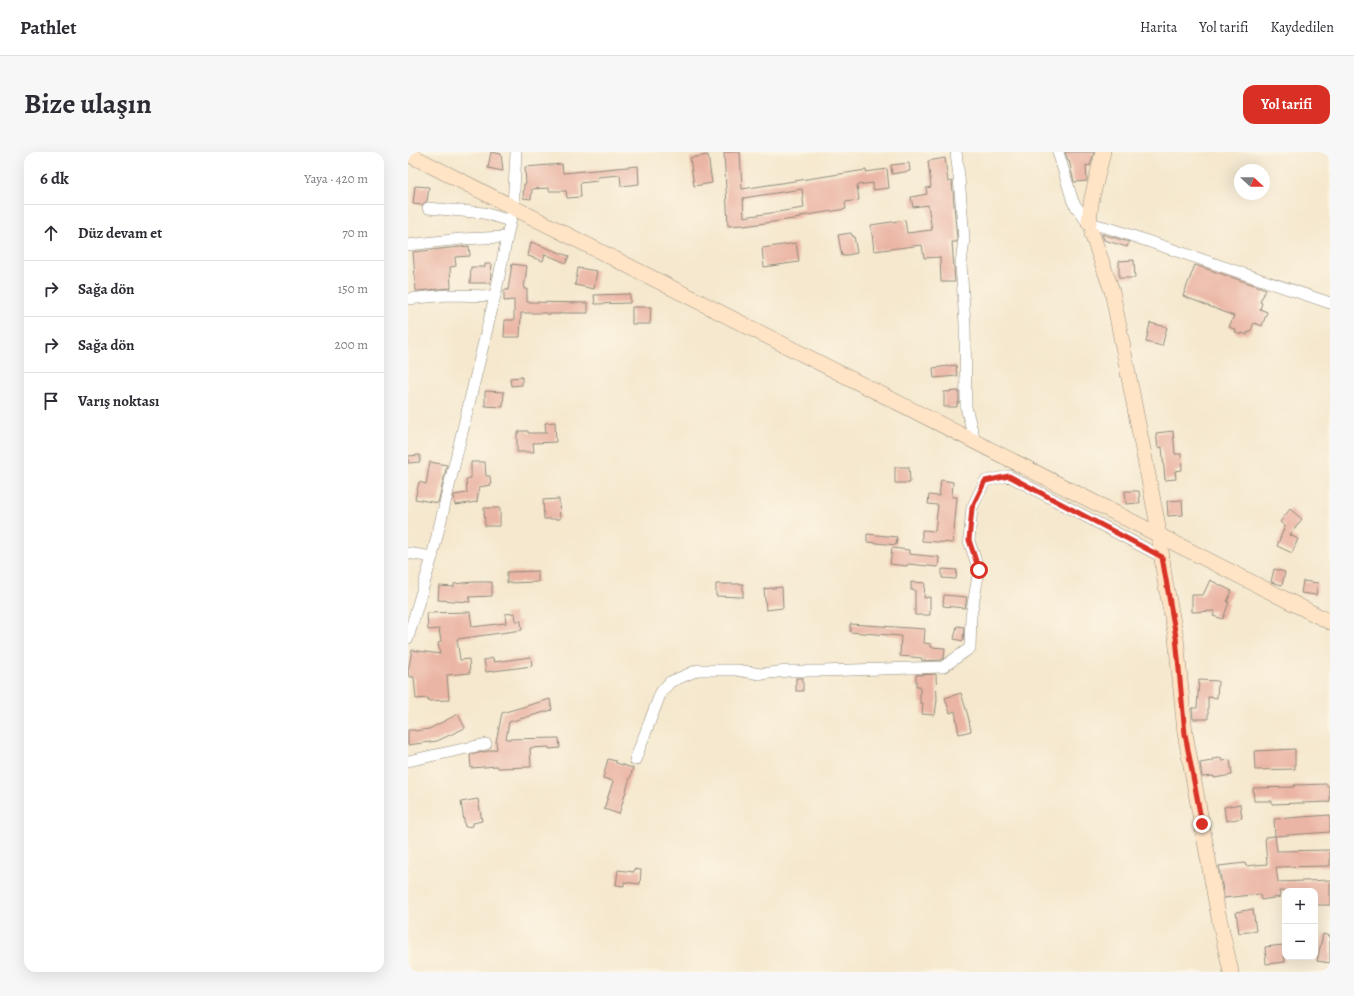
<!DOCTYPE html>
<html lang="tr">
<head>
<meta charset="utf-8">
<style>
	body { margin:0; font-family:Alegreya,serif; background:#f7f7f7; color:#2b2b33 }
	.controls { position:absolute; right:12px; bottom:12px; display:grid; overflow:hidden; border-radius:8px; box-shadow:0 4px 16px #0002 }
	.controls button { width:36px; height:36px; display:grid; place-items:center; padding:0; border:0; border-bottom:1px solid #e1e1e2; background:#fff; color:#2b2b33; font:20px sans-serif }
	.compass { position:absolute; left:826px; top:12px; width:36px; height:36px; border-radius:50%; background:#fff; box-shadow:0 4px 16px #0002; rotate:112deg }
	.stop { position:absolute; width:12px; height:12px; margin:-9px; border:3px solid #d93025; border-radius:50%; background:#fff }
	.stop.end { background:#d93025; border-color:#fff; box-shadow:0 1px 4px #0008 }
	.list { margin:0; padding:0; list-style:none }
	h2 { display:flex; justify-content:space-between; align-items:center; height:52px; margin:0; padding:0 16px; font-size:17px }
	h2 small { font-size:13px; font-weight:400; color:#7c7c81 }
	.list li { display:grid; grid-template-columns:26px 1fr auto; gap:12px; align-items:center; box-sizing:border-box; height:56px; padding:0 16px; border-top:1px solid #e1e1e2 }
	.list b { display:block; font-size:15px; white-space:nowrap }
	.list em { font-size:13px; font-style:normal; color:#7c7c81 }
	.icon { flex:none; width:22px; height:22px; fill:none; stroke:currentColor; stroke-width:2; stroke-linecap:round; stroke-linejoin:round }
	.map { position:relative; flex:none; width:922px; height:820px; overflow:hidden; border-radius:12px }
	header { display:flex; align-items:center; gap:24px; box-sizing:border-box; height:56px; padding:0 20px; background:#fff; border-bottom:1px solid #e1e1e2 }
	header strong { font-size:19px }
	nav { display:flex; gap:22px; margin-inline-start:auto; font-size:14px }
	.intro { display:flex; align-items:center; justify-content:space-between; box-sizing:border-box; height:96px; padding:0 24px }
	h1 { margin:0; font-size:28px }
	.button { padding:10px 18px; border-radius:12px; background:#d93025; color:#fff; font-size:14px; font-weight:700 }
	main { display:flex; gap:24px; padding:0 24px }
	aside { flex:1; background:#fff; border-radius:12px; box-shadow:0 4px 16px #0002 }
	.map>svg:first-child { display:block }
	.building { fill:#ebb5a5; fill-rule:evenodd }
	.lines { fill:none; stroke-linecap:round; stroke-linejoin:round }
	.street-casing { stroke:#908a7c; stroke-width:12 }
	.secondary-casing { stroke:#908a7c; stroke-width:16 }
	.street { stroke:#fff; stroke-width:11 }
	.secondary { stroke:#ffe4c6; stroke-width:15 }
	.route { stroke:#d93025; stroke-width:5 }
</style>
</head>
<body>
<header>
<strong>Pathlet</strong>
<nav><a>Harita</a><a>Yol tarifi</a><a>Kaydedilen</a></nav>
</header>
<div class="intro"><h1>Bize ulaşın</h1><a class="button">Yol tarifi</a></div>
<main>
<aside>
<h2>6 dk<small>Yaya · 420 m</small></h2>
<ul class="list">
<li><svg class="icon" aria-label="ahead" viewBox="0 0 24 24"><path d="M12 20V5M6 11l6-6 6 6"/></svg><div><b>Düz devam et</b></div><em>70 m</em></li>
<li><svg class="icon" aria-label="right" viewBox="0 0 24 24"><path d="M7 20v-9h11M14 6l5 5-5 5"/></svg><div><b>Sağa dön</b></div><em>150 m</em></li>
<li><svg class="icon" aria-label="right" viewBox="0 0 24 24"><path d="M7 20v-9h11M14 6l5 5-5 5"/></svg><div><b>Sağa dön</b></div><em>200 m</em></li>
<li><svg class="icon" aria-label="arrive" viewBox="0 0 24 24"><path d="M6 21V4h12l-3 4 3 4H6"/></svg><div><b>Varış noktası</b></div></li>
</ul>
</aside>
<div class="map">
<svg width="922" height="820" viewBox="0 0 922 820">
	<rect width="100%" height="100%" fill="#fcf5e5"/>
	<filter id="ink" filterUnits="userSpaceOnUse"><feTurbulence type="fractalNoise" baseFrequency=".025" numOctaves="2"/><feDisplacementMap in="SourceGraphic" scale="8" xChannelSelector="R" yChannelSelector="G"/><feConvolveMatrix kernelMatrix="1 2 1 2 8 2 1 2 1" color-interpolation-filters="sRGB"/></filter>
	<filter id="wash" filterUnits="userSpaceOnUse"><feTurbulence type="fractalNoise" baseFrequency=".012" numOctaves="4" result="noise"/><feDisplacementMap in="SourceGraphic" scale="16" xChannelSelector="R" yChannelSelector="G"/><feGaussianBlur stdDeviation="0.9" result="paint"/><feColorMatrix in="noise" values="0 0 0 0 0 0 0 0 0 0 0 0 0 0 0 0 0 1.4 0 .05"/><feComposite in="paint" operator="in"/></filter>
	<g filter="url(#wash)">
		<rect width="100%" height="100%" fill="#f5e8ce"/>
		<g id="blocks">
			<g class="building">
				<polygon points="83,0 93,2 95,19 80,16"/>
				<path d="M316 0H332L334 37 458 18V20L479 17 481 36 465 38V31L449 33 451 48 437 50 438 57 393 64V66L336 74V73L320 74ZM394 37 396 56 336 65 335 46Z"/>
				<polygon points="657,0 686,0 682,14 678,13 679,29 666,30 661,8 660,8"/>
				<polygon points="300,3 304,31 286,34 282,6"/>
				<polygon points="537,6 540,30 544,29 549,87 549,90 544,90 547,130 533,130 532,105 516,106 514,93 466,99 463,73 497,68 499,81 524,78 520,53 505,55 503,45 519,42 518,36 523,35 520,9"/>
				<polygon points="501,11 502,19 484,22 483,13"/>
				<polygon points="154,12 155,21 230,14 231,32 213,34 212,23 189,25 190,29 172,31 173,45 159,46 158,39 141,39 141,36 124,37 123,47 115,46 116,32 118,32 117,15"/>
				<polygon points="7,34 21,35 19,49 14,53 5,52"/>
				<polygon points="443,81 444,84 446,84 449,101 434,104 430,83"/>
				<polygon points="694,82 721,90 719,95 696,88"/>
				<polygon points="123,90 161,104 158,111 137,102 135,109 120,104"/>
				<polygon points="388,91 391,110 356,115 354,96"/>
				<polygon points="61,94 62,104 47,105 48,114 42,115 43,136 8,139 5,100"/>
				<polygon points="726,108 727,126 711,126 711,109"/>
				<polygon points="77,112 84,112 82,131 62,131 63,115 77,115"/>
				<polygon points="104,112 119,114 116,137 119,137 119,150 180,151 180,161 153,161 153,162 139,162 139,161 113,161 112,185 96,185 97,168 106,168 106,148 96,149 96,138 100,138"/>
				<polygon points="787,113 858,137 852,150 854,151 852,157 859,160 854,174 846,171 842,181 840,180 839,183 834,181 833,183 827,180 828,178 821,175 826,164 775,144"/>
				<polygon points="170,116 189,119 186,137 167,133"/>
				<polygon points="222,142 222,151 187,152 186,143"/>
				<polygon points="224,155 243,155 242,172 224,172"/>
				<polygon points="742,171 759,175 754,194 738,190"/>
				<polygon points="548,213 549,224 526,226 525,216"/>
				<polygon points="114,225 114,233 103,234 102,226"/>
				<polygon points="77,239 96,240 95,255 77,254"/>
				<polygon points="551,239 551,251 549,251 549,255 536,255 536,240"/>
				<polygon points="147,270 148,290 125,291 126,300 109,300 109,281 111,281 111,279 120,279 120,281 138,281 137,271"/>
				<polygon points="765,279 767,302 773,302 774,318 767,319 768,327 757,328 754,295 750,296 748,281"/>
				<polygon points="12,303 12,310 0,311 0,304"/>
				<polygon points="22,310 39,313 30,351 7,347 11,330 18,332"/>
				<polygon points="63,310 77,310 78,324 82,324 83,333 71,335 69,350 47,353 46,343 59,341 58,327 63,326"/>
				<polygon points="487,315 501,315 502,331 487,331"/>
				<polygon points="533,328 545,330 544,345 549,345 545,391 514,389 514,378 527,379 530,353 520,352 521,343 531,344"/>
				<polygon points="717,339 731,339 732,351 718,352"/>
				<polygon points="151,347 152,367 136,367 135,348"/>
				<polygon points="774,348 775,363 760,364 759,349"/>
				<polygon points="76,356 92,356 92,374 77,374"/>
				<polygon points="882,357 894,367 882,383 890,387 884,401 869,394 877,374 872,370"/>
				<polygon points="459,382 489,385 488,393 459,390"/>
				<polygon points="484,396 501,398 501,402 531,405 530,415 500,412 499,414 482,412"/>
				<polygon points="534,417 549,418 548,427 534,426"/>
				<polygon points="866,417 877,420 874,433 863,430"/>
				<polygon points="130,419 130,430 99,431 99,420"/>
				<polygon points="802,428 824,439 819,450 821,450 815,467 805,464 807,459 784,460 784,443 795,443"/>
				<polygon points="895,429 910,431 908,443 893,441"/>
				<polygon points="65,430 84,430 84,444 61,445 62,450 30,448 31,434 46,435 46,432"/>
				<polygon points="503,430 517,431 516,446 522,445 522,463 507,463 507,438 503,438"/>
				<polygon points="308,432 335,432 335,445 308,444"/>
				<polygon points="374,435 375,456 358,458 356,437"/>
				<polygon points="536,443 559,445 557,456 535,454"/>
				<polygon points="62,460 64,475 98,471 97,462 107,461 108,469 113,469 114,478 49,487 52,508 61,507 62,521 39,523 41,548 20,549 20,546 8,547 6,525 1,525 0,519 4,498 32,502 30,491 33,490 31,477 20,478 19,461"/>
				<polygon points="442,472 517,477 516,491 523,492 523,495 537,496 536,506 533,508 514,509 514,506 492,504 493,484 442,480"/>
				<polygon points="549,474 556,475 555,489 546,487"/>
				<polygon points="123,505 124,514 78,520 76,508 85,506 86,510"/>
				<polygon points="528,522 529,548 527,563 514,562 515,551 512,551 512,534 508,534 508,523"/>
				<rect x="388" y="526" width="7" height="13"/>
				<polygon points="791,528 810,529 809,546 800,545 800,567 785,567 784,556 789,556"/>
				<polygon points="553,541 560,564 563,579 551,582 547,559 542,561 537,546"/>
				<polygon points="142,547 144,558 101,570 98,587 151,586 152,596 141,597 141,595 122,596 123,615 90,616 89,614 63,616 62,603 89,597 88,590 94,561"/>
				<polygon points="50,562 57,576 29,589 0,593 0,578 7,578 7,579 21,577"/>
				<polygon points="887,597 887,617 847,618 846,599"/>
				<polygon points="813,606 814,609 822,608 824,623 806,626 806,624 794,625 792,611 804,609 804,607"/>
				<polygon points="200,607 208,609 208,611 225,616 211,662 196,657 205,629 195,626"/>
				<polygon points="919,632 919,635 922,634 922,650 864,652 864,649 846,649 845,636 886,635 886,633"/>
				<polygon points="70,647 74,669 65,671 65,674 57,675 53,650"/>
				<polygon points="832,652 834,666 818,669 816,655"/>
				<polygon points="922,663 922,680 867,684 866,667"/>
				<polygon points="867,684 869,699 922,698 922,714 868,715 870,730 922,728 922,753 907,753 907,739 871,739 872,745 853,748 852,742 816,746 811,714 837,711 838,714 859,712 857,685"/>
				<polygon points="226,717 233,718 232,732 216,730 216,734 208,733 210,718 226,720"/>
				<polygon points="845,757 848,779 831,781 828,760"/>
				<polygon points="915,782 922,784 922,811 909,809"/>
				<polygon points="875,793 877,810 858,812 857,795"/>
			</g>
		</g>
	</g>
	<g filter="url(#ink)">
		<use href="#blocks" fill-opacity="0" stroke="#908a7c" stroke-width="1"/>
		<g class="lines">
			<g class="street-casing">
				<g id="street">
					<polyline points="548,0 551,25 556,87 553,112 557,172 558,255 567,290"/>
					<polyline points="650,0 665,50 682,74"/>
					<polyline points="20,56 76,61 102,69"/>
					<polyline points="681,71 704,77 922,151"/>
					<polyline points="0,93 53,87 98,85"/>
					<polyline points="0,147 39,143 87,144"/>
					<polyline points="0,401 24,405"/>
					<polyline points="0,486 24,405 87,144 105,56 108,0"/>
					<polyline points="227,608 253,540 262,530 290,518 329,518 352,522 380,519 413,519 535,515 562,496 563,464 571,418 561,389 564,356 577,329 601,324 754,405"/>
					<polyline points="0,609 78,592"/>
				</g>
			</g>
			<g class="secondary-casing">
				<g id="secondary">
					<polyline points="0,2 922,470"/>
					<polyline points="681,71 683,50 695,0"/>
					<polyline points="684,82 704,139 749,369 757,429 768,485 777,581 811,766 823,820"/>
				</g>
			</g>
			<use href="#street" class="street"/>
			<use href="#secondary" class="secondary"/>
		</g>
	</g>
	<g class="lines" filter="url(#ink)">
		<polyline class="route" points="571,418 561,388 564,356 577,329 601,324 754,405 768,485 777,582 794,672"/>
	</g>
</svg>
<div class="controls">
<button>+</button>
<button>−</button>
</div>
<svg class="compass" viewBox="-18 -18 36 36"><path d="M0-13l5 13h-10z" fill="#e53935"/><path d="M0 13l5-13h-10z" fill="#7c7c81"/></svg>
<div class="stop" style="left:571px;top:418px"></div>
<div class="stop end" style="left:794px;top:672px"></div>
</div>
</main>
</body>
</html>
